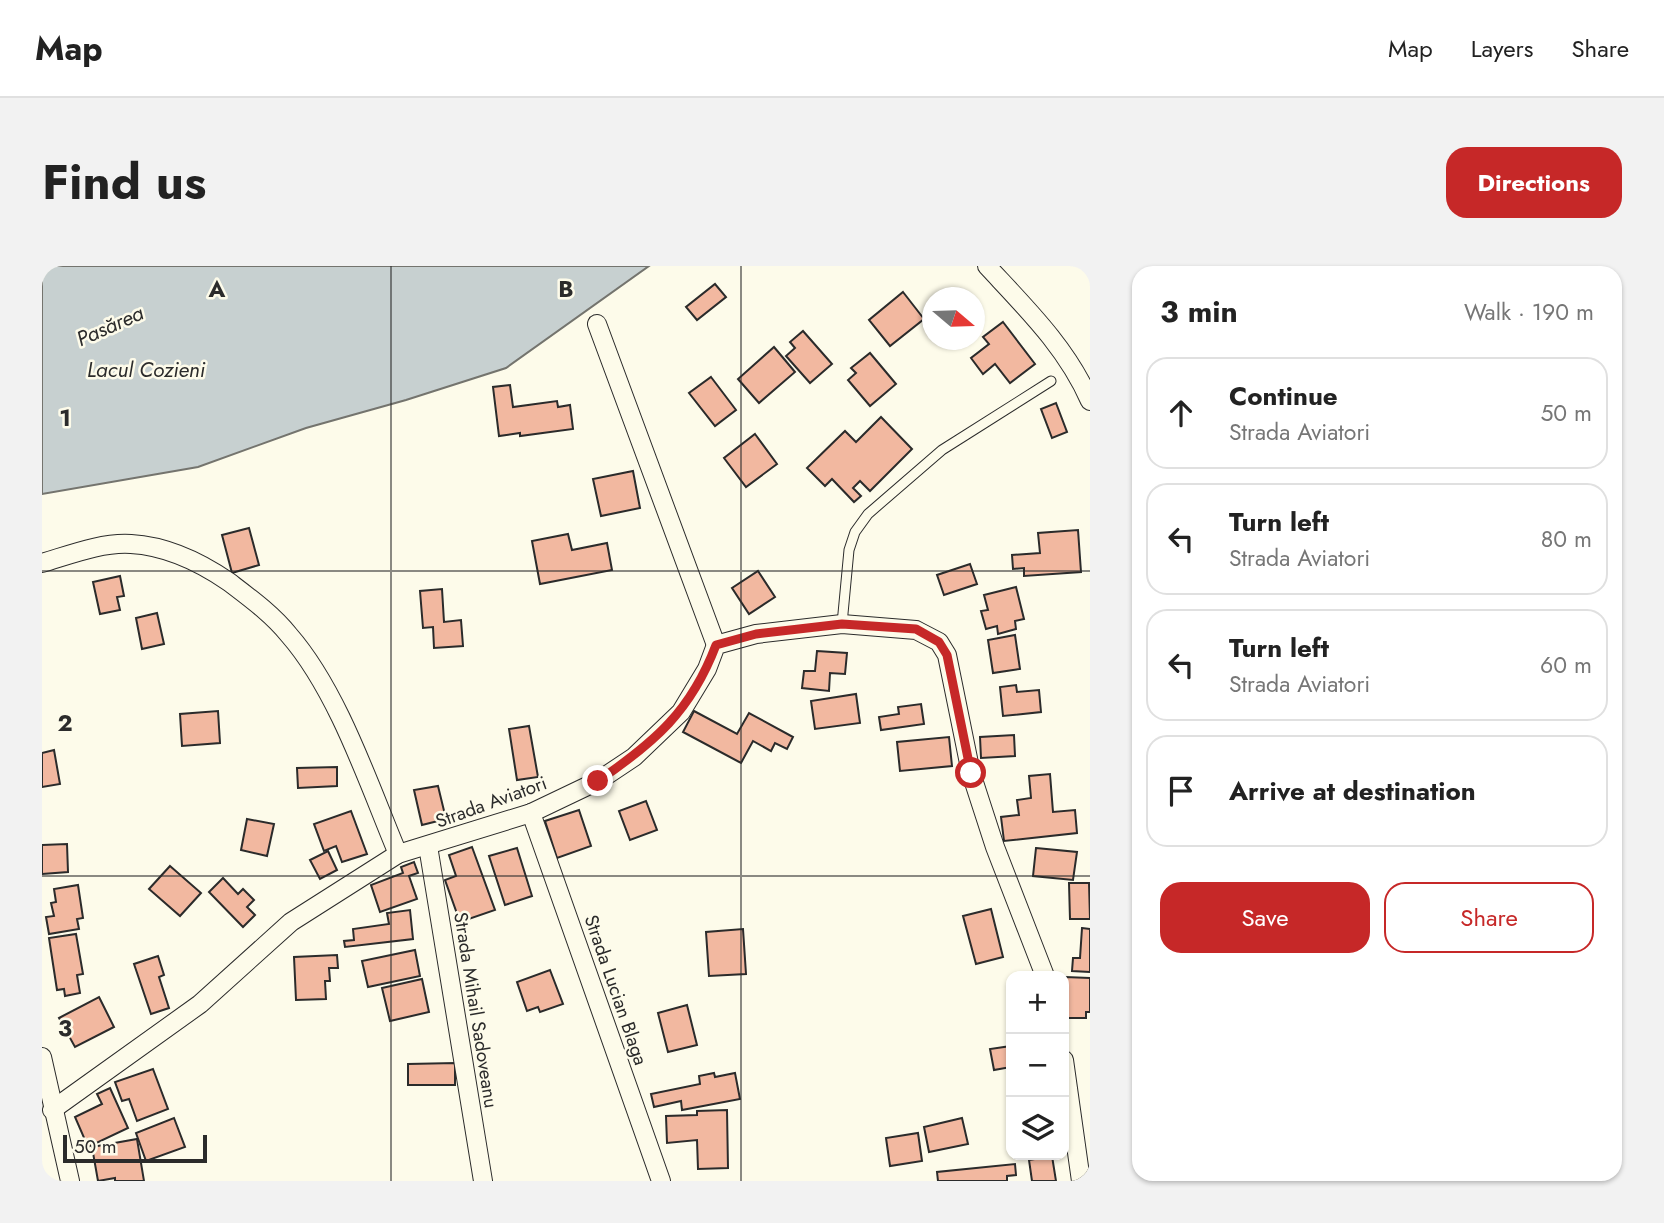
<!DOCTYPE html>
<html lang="en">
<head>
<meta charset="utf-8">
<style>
	body { margin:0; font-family:Jost,sans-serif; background:#f2f2f2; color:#222 }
	.controls { position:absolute; right:21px; bottom:21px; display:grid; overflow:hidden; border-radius:14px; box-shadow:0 2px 5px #0004 }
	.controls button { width:63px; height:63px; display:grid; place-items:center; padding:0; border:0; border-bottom:2px solid #e0e0e0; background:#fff; color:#222; font:35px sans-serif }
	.compass { position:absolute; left:880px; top:21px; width:63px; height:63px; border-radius:50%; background:#fff; box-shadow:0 2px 5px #0004; rotate:109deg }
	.scale { position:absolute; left:21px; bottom:18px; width:144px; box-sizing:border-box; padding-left:7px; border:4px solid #2b2b2b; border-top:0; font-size:19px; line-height:24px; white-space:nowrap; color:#2b2b2b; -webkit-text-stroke:5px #fdfbea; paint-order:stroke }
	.stop { position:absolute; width:21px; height:21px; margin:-16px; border:5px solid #c62828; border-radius:50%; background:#fff }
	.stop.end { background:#c62828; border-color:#fff; box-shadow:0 2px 7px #0008 }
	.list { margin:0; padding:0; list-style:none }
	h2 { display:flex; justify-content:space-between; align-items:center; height:91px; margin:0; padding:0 28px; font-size:30px }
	h2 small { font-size:23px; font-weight:400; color:#767676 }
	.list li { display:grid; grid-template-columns:46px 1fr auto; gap:21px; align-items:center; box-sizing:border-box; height:112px; margin:0 14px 14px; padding:0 14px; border:2px solid #e0e0e0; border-radius:21px }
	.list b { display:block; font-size:26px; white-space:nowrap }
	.list p { margin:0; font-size:23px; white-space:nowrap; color:#767676 }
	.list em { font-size:23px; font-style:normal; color:#767676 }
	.actions { display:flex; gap:14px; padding:21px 28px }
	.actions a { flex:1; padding:16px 0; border:2px solid #c62828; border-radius:21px; text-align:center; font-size:24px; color:#c62828 }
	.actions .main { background:#c62828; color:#fff }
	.icon { flex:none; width:38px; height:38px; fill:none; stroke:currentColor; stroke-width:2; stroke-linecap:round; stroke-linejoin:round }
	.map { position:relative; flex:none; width:1048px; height:915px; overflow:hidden; border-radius:21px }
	header { display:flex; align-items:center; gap:42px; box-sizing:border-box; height:98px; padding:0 35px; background:#fff; border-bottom:2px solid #e0e0e0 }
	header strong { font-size:33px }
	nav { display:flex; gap:38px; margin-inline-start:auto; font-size:24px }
	.intro { display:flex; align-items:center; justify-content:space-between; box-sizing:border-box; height:168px; padding:0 42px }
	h1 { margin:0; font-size:49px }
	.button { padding:18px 32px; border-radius:21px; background:#c62828; color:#fff; font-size:24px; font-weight:700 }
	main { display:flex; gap:42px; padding:0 42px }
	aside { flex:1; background:#fff; border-radius:21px; box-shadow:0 2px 5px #0004 }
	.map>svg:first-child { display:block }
	.water { fill:#c7d0d0; stroke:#74746e; stroke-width:2 }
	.building { fill:#f2b8a0; stroke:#2b2b2b; stroke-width:2 }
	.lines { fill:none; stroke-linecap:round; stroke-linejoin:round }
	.lane-casing { stroke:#2b2b2b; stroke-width:11 }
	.street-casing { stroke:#2b2b2b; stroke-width:20 }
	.lane { stroke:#fdfbea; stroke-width:9 }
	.street { stroke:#fdfbea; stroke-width:18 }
	.route { stroke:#c62828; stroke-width:9 }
	.grid { fill:none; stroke:#2b2b2b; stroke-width:2; stroke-opacity:0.55 }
	.labels { text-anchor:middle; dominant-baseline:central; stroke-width:5; stroke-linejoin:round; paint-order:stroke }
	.street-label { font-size:19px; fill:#2b2b2b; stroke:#fdfbea }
	.water-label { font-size:21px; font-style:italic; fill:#2b2b2b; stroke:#fdfbea }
	.grid-label { font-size:23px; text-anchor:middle; font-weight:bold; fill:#2b2b2b; stroke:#fdfbea; stroke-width:5; stroke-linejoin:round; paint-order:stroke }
</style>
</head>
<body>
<header>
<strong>Map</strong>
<nav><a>Map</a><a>Layers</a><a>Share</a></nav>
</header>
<div class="intro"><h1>Find us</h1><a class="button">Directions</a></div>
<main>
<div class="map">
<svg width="1048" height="915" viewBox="0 0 1048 915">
	<rect width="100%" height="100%" fill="#fdfbea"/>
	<polygon class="water" points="0,0 607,0 464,102 364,134 264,162 156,201 0,228"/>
	<g class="building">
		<polygon points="673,18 684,31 655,54 644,41"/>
		<polygon points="861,26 882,53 848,80 827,54"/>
		<polygon points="961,56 993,98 968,117 953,98 941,108 929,92 947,78 941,71"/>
		<polygon points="761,65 790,98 768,117 744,90 753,82 748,76"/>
		<polygon points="732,81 753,106 717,137 696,113"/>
		<polygon points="828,87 854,118 828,140 806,114 814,107 809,102"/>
		<polygon points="669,111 694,144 673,160 647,127"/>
		<polygon points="468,119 471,141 515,135 516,141 528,139 531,163 478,170 478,167 457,170 451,121"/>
		<polygon points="1014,137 1025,166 1010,172 999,143"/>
		<polygon points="839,151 870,183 828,225 818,215 811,222 819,230 812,236 790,213 783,220 765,202 803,165 814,176"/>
		<polygon points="713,168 735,198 704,221 682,192"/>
		<polygon points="591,205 598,242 559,250 551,213"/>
		<polygon points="207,262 217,299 190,307 180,269"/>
		<polygon points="1036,264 1039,306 982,310 982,302 971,303 970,289 998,287 996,267"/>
		<polygon points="526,268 530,284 565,277 570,304 498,318 490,275"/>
		<polygon points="928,298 935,318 902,329 895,309"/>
		<polygon points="716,305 733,331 707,348 690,322"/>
		<polygon points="78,310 82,330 75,331 78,344 58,348 51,316"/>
		<polygon points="974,321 982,353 973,355 974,363 956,368 955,360 944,363 939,345 946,344 942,329"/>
		<polygon points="400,323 402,356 419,354 421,380 392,382 391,361 381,362 378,325"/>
		<polygon points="115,347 122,378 100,383 94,352"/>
		<polygon points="973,369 978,403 951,407 946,374"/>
		<polygon points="775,385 805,387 803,408 788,407 787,425 760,422 762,405 773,405"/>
		<polygon points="974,419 975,426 997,424 999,446 961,450 958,421"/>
		<polygon points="814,428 818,457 773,463 769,435"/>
		<polygon points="879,438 882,458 839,464 837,451 857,448 856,441"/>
		<polygon points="176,445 178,477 140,480 138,448"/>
		<polygon points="652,445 695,468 707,447 751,471 745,483 733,477 729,485 711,475 699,497 641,466"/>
		<polygon points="487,460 496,511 475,514 467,463"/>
		<polygon points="972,469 973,490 939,492 938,471"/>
		<polygon points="907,471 910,500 858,505 855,476"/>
		<polygon points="12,484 18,518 0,521 0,487"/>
		<polygon points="295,501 295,520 256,522 255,502"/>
		<polygon points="1008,508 1011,546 1033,544 1035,567 962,575 959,551 977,549 975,534 989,532 987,510"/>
		<polygon points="396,520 404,553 380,559 372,524"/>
		<polygon points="604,535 615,564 588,574 577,545"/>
		<polygon points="537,544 549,580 515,592 503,555"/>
		<polygon points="309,545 325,588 300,596 294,580 282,585 272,558"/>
		<polygon points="205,553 232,558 225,590 199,584"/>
		<polygon points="25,578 26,606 0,608 0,579"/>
		<polygon points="430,581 453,644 418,656 403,614 414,610 407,589"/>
		<polygon points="475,582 490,630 463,639 447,590"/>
		<polygon points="994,582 1035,586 1031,614 991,610"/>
		<polygon points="286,585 295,604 278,613 268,594"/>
		<polygon points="372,596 376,607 367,610 375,633 338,646 329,619 361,607 359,601"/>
		<polygon points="128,600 159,627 138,650 107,623"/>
		<polygon points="181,612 196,628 201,623 212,634 205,641 213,649 201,661 167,626"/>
		<polygon points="1027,617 1047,617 1048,653 1028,653"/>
		<polygon points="36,619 41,652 35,653 37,663 7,668 4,651 12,650 9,637 14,636 12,623"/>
		<polygon points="949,643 961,691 934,698 921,650"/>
		<polygon points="368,644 371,673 303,681 302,675 312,674 311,663 347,658 345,647"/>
		<polygon points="1040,662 1048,663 1048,706 1030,705 1031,692 1038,692"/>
		<polygon points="701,663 704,708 667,710 664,666"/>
		<polygon points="34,668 41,708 35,709 38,727 23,730 22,723 15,724 7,672"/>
		<polygon points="373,684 378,710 326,721 320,695"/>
		<polygon points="295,689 296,702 287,702 288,715 283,715 284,733 254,734 252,691"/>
		<polygon points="116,690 122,709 117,711 127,742 109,748 92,698"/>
		<polygon points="508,704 521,738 498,746 496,741 485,745 475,716"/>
		<polygon points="1023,711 1048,712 1048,746 1044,746 1044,752 1023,752"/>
		<polygon points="380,713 387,746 348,755 340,722"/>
		<polygon points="57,731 72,761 33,781 17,752"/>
		<polygon points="645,739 655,779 626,786 616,747"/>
		<polygon points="969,780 969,801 952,804 948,783"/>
		<polygon points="413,797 413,819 366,819 366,798"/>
		<polygon points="111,803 126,843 95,855 87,833 80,835 73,816"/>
		<polygon points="672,807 673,811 693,807 698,833 640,844 639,835 612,841 609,828 658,818 657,810"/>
		<polygon points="68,822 86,862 46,881 33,851 60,838 55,828"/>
		<polygon points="685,844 686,902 656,903 655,874 625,877 624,850 655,849 655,845"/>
		<polygon points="132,852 143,881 104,895 94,867"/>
		<polygon points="920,852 926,878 887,886 882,861"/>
		<polygon points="876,867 880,895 848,900 844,872"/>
		<polygon points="95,873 102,915 73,915 73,912 56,915 50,881"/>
		<polygon points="1010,890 1014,915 990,915 987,894"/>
		<polygon points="973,898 974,909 965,910 965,915 896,915 895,906"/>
	</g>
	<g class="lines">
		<g class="lane-casing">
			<polyline id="lane" points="800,358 807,284 813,266 826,248 900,184 1009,115"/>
		</g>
		<g class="street-casing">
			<g id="street">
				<path d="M945 0C984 42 1025 82 1048 135"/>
				<polyline points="555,58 674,379"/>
				<path d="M0 297C27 289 60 276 89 278 124 280 158 296 187 316 208 332 230 348 247 369 296 425 327 519 356 588"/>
				<polyline points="489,547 619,915"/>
				<polyline points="386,580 441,915"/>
				<polyline points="0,791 28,915"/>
				<polyline points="1022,794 1039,915"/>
				<polyline points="10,844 158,738 249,656 356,588 489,547 556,515 592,491 639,446 665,403 674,379 714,368 800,358 874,364 897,376 905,389 929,507 953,581 1003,710"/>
			</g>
		</g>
		<use href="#lane" class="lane"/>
		<use href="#street" class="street"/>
	</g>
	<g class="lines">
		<path class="route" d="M556 515C613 476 649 445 674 379L714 368 800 358 874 363 897 376 905 389 929 507"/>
	</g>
	<path class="grid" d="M349 0V915M699 0V915M0 305H1048M0 610H1048"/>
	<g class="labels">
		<g class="street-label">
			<text transform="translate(449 536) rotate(-20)">Strada Aviatori</text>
			<text transform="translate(574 724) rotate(71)">Strada Lucian Blaga</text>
			<text transform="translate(434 744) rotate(81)">Strada Mihail Sadoveanu</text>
		</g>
		<g class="water-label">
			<text transform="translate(68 60) rotate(-24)">Pasărea</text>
			<text x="104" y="104">Lacul Cozieni</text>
		</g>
	</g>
	<g class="grid-label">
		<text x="175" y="31">A</text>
		<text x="524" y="31">B</text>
		<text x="23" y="160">1</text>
		<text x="23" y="465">2</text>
		<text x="23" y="770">3</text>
	</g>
</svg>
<div class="controls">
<button>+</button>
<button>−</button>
<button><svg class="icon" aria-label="layers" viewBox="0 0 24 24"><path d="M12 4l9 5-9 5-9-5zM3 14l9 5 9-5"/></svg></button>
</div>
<svg class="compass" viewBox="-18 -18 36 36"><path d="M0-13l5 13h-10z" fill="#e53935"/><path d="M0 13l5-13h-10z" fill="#767676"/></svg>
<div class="scale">50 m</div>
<div class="stop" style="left:929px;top:507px"></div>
<div class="stop end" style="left:556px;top:515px"></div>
</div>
<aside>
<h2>3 min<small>Walk · 190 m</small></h2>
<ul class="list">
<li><svg class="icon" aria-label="ahead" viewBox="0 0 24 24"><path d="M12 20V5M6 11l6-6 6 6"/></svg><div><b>Continue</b><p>Strada Aviatori</p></div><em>50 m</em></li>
<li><svg class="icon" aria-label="left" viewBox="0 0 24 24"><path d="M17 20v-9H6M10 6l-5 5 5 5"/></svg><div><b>Turn left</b><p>Strada Aviatori</p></div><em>80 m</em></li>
<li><svg class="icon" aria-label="left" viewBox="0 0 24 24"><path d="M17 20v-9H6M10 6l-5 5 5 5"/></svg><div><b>Turn left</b><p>Strada Aviatori</p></div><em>60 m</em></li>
<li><svg class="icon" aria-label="arrive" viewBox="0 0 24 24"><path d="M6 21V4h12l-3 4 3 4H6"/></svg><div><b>Arrive at destination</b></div></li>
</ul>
<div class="actions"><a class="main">Save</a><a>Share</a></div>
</aside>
</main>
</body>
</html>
